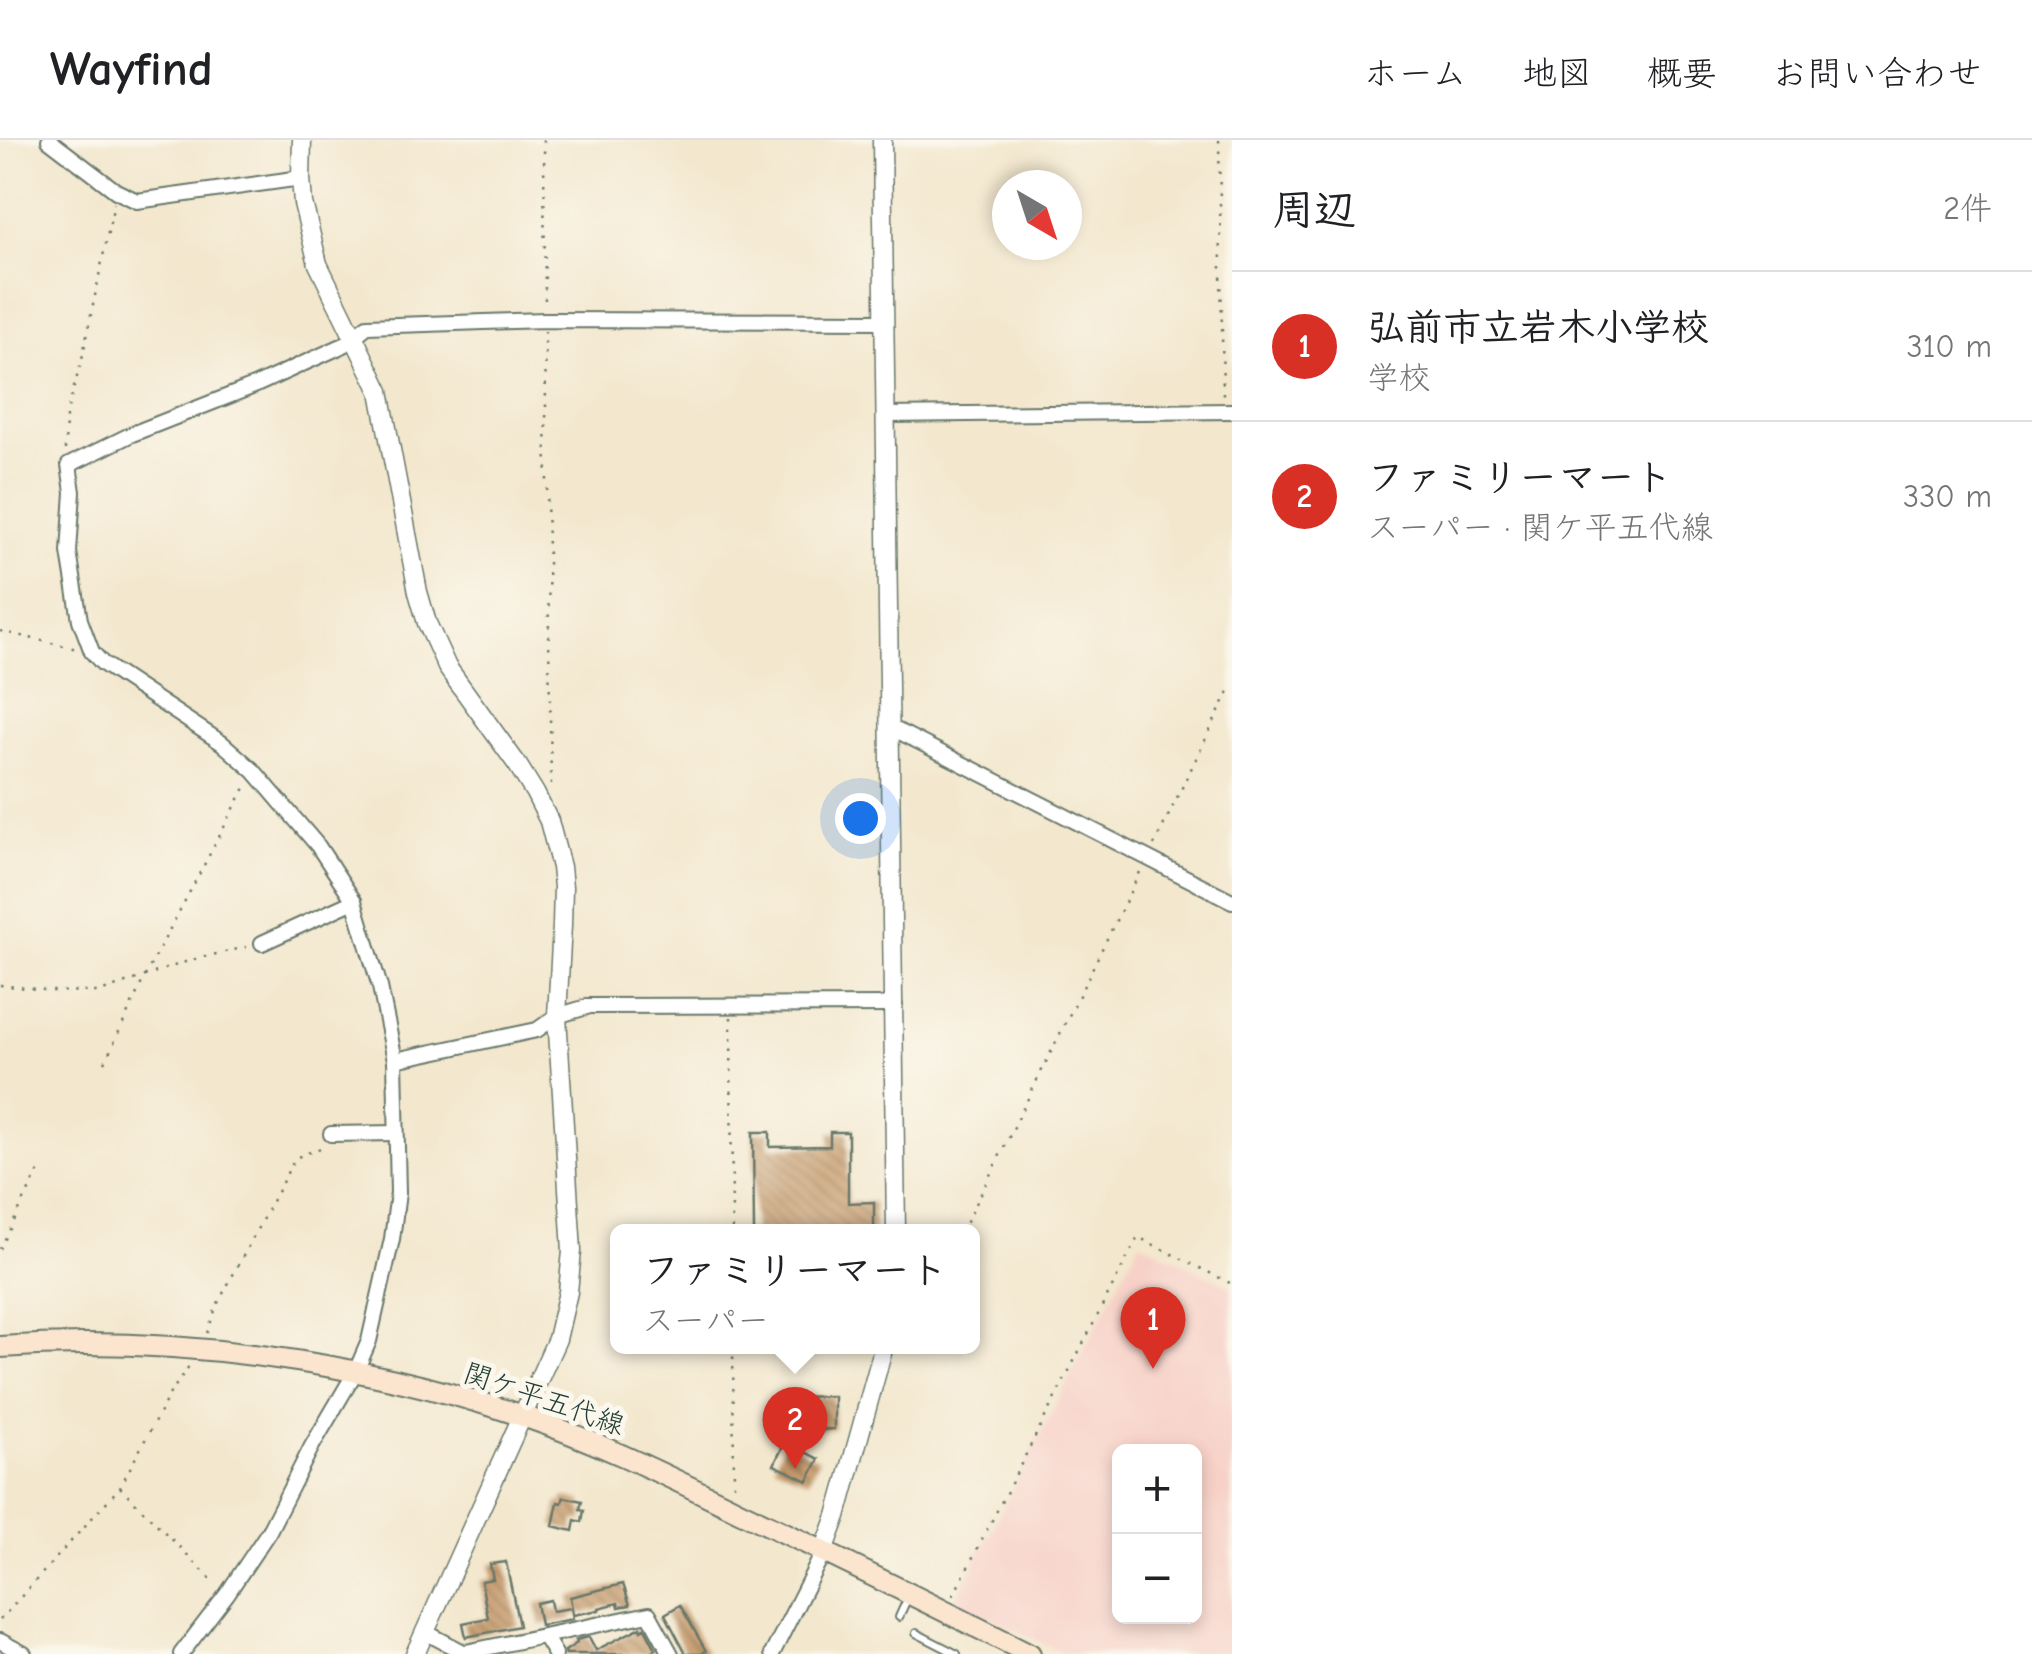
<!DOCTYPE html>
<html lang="ja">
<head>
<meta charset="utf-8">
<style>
	body { margin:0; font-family:"Comic Neue","Klee One",sans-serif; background:#f2f2f2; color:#202124 }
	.controls { position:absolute; right:30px; bottom:30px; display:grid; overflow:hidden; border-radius:15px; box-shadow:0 5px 15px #0003 }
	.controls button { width:90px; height:90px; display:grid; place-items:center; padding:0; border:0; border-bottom:2px solid #e0e0e0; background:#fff; color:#202124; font:50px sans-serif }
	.compass { position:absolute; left:992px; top:30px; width:90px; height:90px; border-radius:50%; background:#fff; box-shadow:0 5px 15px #0003; rotate:141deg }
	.you { position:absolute; left:860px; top:678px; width:35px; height:35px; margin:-25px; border:8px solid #fff; border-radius:50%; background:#1a73e8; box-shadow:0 0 0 15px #1a73e833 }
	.badge { display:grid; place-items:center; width:65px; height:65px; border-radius:50%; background:#d93025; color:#fff; font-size:32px; font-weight:700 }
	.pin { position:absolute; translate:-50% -82px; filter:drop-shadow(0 2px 5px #0008) }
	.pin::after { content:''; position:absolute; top:52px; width:35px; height:30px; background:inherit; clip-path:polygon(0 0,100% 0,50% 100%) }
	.popup { position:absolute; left:610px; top:1084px; width:370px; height:130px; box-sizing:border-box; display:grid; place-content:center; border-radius:15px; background:#fff; filter:drop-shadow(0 2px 8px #0005); font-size:32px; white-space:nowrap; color:#757577 }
	.popup b { font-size:38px; color:#202124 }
	.popup::after { content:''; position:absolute; left:50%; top:100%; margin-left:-20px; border:20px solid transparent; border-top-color:#fff }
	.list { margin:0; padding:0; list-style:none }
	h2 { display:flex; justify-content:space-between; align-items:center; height:130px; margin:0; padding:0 40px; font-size:42px }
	h2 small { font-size:32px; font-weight:400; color:#757577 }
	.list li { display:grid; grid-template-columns:65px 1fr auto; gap:30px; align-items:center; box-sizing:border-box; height:150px; padding:0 40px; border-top:2px solid #e0e0e0 }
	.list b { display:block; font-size:38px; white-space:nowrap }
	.list p { margin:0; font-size:32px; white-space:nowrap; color:#757577 }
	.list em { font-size:32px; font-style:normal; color:#757577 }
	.map { position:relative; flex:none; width:1232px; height:1514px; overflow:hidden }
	header { display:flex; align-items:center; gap:60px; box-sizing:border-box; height:140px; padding:0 50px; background:#fff; border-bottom:2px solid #e0e0e0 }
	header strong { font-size:48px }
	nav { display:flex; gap:55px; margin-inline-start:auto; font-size:35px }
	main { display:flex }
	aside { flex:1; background:#fff }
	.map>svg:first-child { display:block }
	.built { fill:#f7d1c8; fill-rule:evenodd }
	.building { fill:url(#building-back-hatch) }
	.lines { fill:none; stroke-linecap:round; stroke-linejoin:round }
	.service-casing { stroke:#69786a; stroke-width:10 }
	.minor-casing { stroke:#69786a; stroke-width:18 }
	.tertiary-casing { stroke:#69786a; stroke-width:21 }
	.secondary-casing { stroke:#69786a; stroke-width:24 }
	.path { stroke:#69786a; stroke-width:2.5; stroke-dasharray:2.5 8; stroke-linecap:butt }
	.service { stroke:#fff; stroke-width:6 }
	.minor { stroke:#fff; stroke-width:14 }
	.tertiary { stroke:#fff; stroke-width:18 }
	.secondary { stroke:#fbe5cf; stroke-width:20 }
	.labels { text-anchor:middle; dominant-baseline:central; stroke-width:10; stroke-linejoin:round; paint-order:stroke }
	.street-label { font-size:28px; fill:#1f3d34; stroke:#fbf7ec }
</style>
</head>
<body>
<header>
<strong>Wayfind</strong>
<nav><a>ホーム</a><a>地図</a><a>概要</a><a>お問い合わせ</a></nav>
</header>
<main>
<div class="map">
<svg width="1232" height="1514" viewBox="0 0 1232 1514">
	<defs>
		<pattern id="building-back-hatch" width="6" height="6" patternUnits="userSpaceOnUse" patternTransform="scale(2.5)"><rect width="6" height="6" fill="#c79c6e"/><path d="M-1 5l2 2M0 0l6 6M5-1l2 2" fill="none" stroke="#a1805b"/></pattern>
	</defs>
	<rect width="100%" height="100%" fill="#fbf7ec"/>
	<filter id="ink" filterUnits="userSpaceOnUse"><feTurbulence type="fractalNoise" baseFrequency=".01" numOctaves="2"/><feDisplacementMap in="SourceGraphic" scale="20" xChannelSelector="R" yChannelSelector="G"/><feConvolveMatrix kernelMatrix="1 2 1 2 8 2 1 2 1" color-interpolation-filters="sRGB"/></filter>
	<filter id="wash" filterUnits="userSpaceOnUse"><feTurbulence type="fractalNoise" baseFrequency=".0048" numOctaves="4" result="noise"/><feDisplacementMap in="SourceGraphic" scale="40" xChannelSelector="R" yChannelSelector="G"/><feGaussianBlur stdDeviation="2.25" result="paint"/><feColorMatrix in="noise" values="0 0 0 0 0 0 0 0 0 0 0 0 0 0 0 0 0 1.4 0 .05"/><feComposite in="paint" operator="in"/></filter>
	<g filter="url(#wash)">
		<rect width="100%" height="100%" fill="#f3e7cd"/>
		<path class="built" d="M1140 1101 1232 1147V1514H1064L955 1460ZM1120 1312H1194V1476H1120Z"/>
		<g id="blocks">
			<g class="building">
				<polygon points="753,992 770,992 770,1007 830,1006 830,992 848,992 848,1063 874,1062 874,1092 754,1092"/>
				<polygon points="834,1256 834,1289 798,1291 797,1257"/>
				<polygon points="785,1302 819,1319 808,1341 774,1325"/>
				<polygon points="564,1357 582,1361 580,1369 584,1370 582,1382 575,1380 573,1391 553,1386 558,1362 562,1363"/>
				<polygon points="506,1422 519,1486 466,1497 463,1483 488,1478 481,1441 493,1439 490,1424"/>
				<polygon points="623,1444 630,1465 619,1467 618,1463 599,1468 599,1470 573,1475 570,1457"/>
				<polygon points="550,1460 552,1471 571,1468 573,1479 540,1485 536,1463"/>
				<polygon points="680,1465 706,1511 701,1514 686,1514 665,1474"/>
				<polygon points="641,1487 641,1490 645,1488 656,1509 648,1514 566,1514 565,1511 577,1503 576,1500 589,1497 596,1510"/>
			</g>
		</g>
	</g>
	<g filter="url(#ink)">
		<use href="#blocks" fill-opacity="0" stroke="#69786a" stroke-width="2.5"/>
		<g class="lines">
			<g class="service-casing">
				<g id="service">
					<polyline points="899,1477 909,1455"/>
					<polyline points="916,1493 957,1514"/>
				</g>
			</g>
			<g class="minor-casing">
				<g id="minor">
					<polyline points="49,0 116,51 137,61 301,38"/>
					<polyline points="886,275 1232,271"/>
					<polyline points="888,586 1232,761"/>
					<polyline points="262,803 354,761"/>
					<polyline points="395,920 537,890 557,876 590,866 895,865"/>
					<polyline points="331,994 396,993"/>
					<polyline points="425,1492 467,1514"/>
					<polyline points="544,1496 555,1514"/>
					<polyline points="0,1501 24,1514"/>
					<polyline points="466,1512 649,1474 671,1514"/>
					<polyline points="181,1514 227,1454 269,1391 312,1306 356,1231 369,1201 392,1099 398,1053 395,920 380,847 354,761 318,706 254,631 222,603 118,534 102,523 92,512 80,480 69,412 73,352 69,325 132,294 254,246 344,205 367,186 545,180 882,181"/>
					<polyline points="772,1514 824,1411"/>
				</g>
			</g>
			<g class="tertiary-casing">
				<g id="tertiary">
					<polyline points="302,0 301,38 303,63 318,124 380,251 418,452 427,483 447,527 517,624 535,653 549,681 561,727 563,747 562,785 557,876 572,1111 568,1152 557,1199 415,1514"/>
					<polyline points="882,0 896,1092"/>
					<polyline points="824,1411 837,1376 884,1206"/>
				</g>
			</g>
			<g class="secondary-casing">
				<path id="secondary" d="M0 1207C172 1195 359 1221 523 1276 597 1301 667 1336 737 1370 835 1417 933 1465 1030 1514"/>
			</g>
			<g class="path">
				<polyline points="544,0 545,168"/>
				<polyline points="1219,0 1223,258"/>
				<polyline points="545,191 551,648"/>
				<polyline points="65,310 66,276 82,219 114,63"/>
				<polyline points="0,491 77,509"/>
				<polyline points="1154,705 1232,545"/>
				<polyline points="0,845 53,851 100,852 191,820 246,807"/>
				<polyline points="731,877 732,1092"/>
				<polyline points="105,922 146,834 246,646"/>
				<polyline points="962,1092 1141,730"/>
				<polyline points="0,1109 39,1031"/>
				<polyline points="207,1193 217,1165 295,1018 323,1007"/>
				<polyline points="733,1206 734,1350"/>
				<polyline points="120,1347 215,1443"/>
				<polyline points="953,1456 1138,1097 1232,1144"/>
				<polyline points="0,1480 120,1347 169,1255 189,1226"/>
			</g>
			<use href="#service" class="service"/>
			<use href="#minor" class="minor"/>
			<use href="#tertiary" class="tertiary"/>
			<use href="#secondary" class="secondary"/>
		</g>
	</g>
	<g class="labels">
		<g class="street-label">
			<text transform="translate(544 1259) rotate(19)">関ケ平五代線</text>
		</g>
	</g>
</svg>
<div class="controls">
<button>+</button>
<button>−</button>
</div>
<svg class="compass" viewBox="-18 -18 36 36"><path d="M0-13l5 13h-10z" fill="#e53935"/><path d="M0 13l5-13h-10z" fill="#757577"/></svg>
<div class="you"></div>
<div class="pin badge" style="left:1153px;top:1229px">1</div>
<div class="pin badge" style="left:795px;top:1329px">2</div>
<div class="popup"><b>ファミリーマート</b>スーパー</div>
</div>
<aside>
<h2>周辺<small>2件</small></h2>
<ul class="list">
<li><span class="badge">1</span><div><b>弘前市立岩木小学校</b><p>学校</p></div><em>310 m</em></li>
<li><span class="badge">2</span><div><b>ファミリーマート</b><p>スーパー · 関ケ平五代線</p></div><em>330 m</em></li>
</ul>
</aside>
</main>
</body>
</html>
